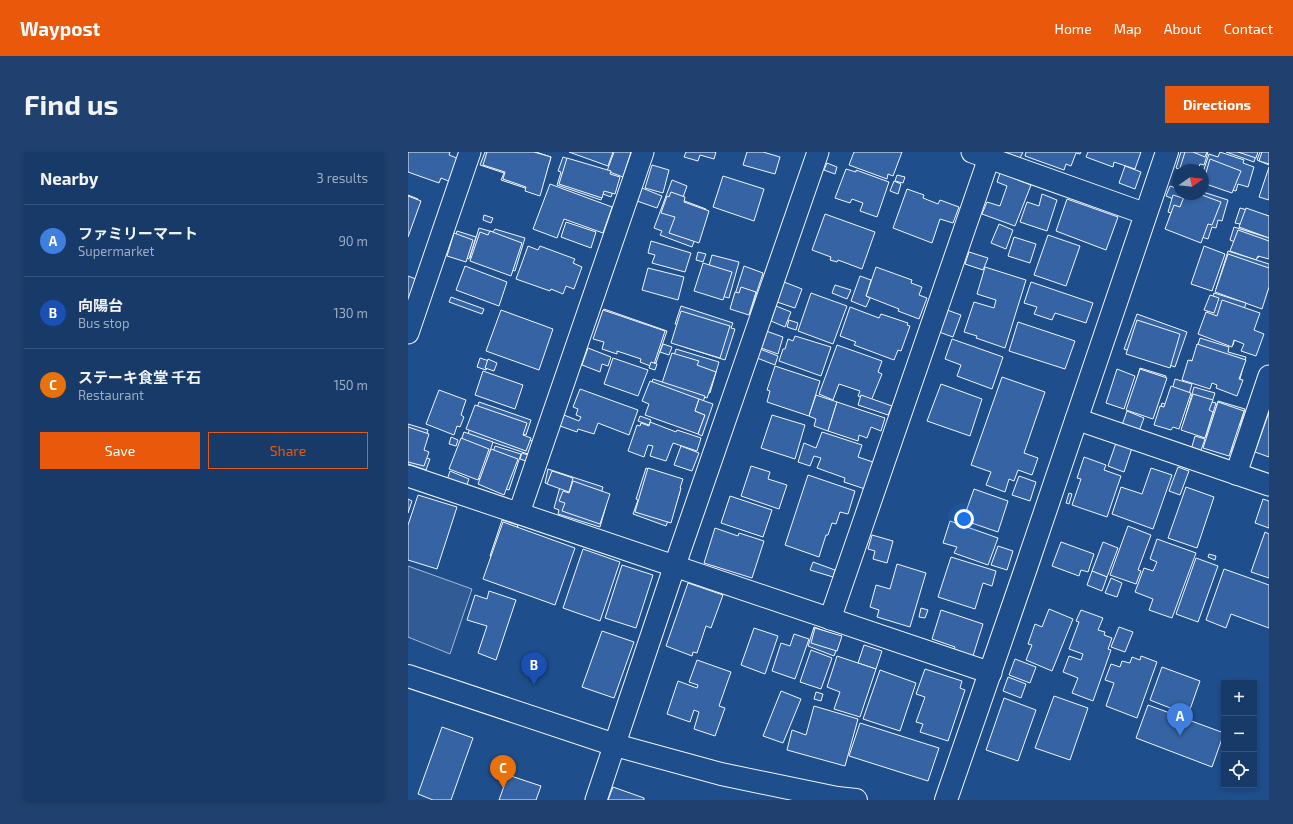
<!DOCTYPE html>
<html lang="en">
<head>
<meta charset="utf-8">
<style>
	body { margin:0; font-family:"Exo 2","Noto Sans JP",sans-serif; background:#20416f; color:#f1f3f6 }
	.controls { position:absolute; right:12px; bottom:12px; display:grid; overflow:hidden; border-radius:0px; box-shadow:0 2px 6px #0003 }
	.controls button { width:36px; height:36px; display:grid; place-items:center; padding:0; border:0; border-bottom:1px solid #36547d; background:#173a69; color:#f1f3f6; font:20px sans-serif }
	.compass { position:absolute; left:765px; top:12px; width:36px; height:36px; border-radius:50%; background:#173a69; box-shadow:0 2px 6px #0003; rotate:76deg }
	.you { position:absolute; left:556px; top:367px; width:14px; height:14px; margin:-10px; border:3px solid #fff; border-radius:50%; background:#1a73e8; box-shadow:0 0 0 6px #1a73e833 }
	.badge { display:grid; place-items:center; width:26px; height:26px; border-radius:50%; background:#ea580c; color:#fff; font-size:13px; font-weight:700 }
	.pin { position:absolute; translate:-50% -33px; filter:drop-shadow(0 1px 2px #0008) }
	.pin::after { content:''; position:absolute; top:21px; width:14px; height:12px; background:inherit; clip-path:polygon(0 0,100% 0,50% 100%) }
	.list { margin:0; padding:0; list-style:none }
	h2 { display:flex; justify-content:space-between; align-items:center; height:52px; margin:0; padding:0 16px; font-size:17px }
	h2 small { font-size:13px; font-weight:400; color:#9eadc0 }
	.list li { display:grid; grid-template-columns:26px 1fr auto; gap:12px; align-items:center; box-sizing:border-box; height:72px; padding:0 16px; border-top:1px solid #36547d }
	.list b { display:block; font-size:15px; white-space:nowrap }
	.list p { margin:0; font-size:13px; white-space:nowrap; color:#9eadc0 }
	.list em { font-size:13px; font-style:normal; color:#9eadc0 }
	.actions { display:flex; gap:8px; padding:12px 16px }
	.actions a { flex:1; padding:9px 0; border:1px solid #ea580c; border-radius:0px; text-align:center; font-size:14px; color:#ea580c }
	.actions .main { background:#ea580c; color:#fff }
	.icon { flex:none; width:22px; height:22px; fill:none; stroke:currentColor; stroke-width:2; stroke-linecap:round; stroke-linejoin:round }
	.map { position:relative; flex:none; width:861px; height:648px; overflow:hidden; border-radius:0px }
	header { display:flex; align-items:center; gap:24px; box-sizing:border-box; height:56px; padding:0 20px; background:#ea580c; color:#fff }
	header strong { font-size:19px }
	nav { display:flex; gap:22px; margin-inline-start:auto; font-size:14px }
	.intro { display:flex; align-items:center; justify-content:space-between; box-sizing:border-box; height:96px; padding:0 24px }
	h1 { margin:0; font-size:28px }
	.button { padding:10px 18px; border-radius:0px; background:#ea580c; color:#fff; font-size:14px; font-weight:700 }
	main { display:flex; gap:24px; padding:0 24px }
	aside { flex:1; background:#173a69; border-radius:0px; box-shadow:0 2px 6px #0003 }
	.map>svg:first-child { display:block }
	.parking { fill:#305b95; stroke:#a8bbd7 }
	.building { fill:#3563a3; stroke:#f2f6ff }
	.lines { fill:none; stroke-linecap:round; stroke-linejoin:round }
	.street-casing { stroke:#f2f6ff; stroke-width:23 }
	.secondary-casing { stroke:#f2f6ff; stroke-width:24 }
	.street { stroke:#1f4e8c; stroke-width:21 }
	.secondary { stroke:#1f4e8c; stroke-width:22 }
</style>
</head>
<body>
<header>
<strong>Waypost</strong>
<nav><a>Home</a><a>Map</a><a>About</a><a>Contact</a></nav>
</header>
<div class="intro"><h1>Find us</h1><a class="button">Directions</a></div>
<main>
<aside>
<h2>Nearby<small>3 results</small></h2>
<ul class="list">
<li><span class="badge" style="background:#3f7fe0">A</span><div><b>ファミリーマート</b><p>Supermarket</p></div><em>90 m</em></li>
<li><span class="badge" style="background:#1a4fb4">B</span><div><b>向陽台</b><p>Bus stop</p></div><em>130 m</em></li>
<li><span class="badge" style="background:#e8710a">C</span><div><b>ステーキ食堂 千石</b><p>Restaurant</p></div><em>150 m</em></li>
</ul>
<div class="actions"><a class="main">Save</a><a>Share</a></div>
</aside>
<div class="map">
<svg width="861" height="648" viewBox="0 0 861 648">
	<rect width="100%" height="100%" fill="#1f4e8c"/>
	<polygon class="parking" points="0,414 64,437 42,502 0,485"/>
	<g class="building">
		<polygon points="0,0 42,0 41,3 51,7 43,30 33,26 31,31 0,20"/>
		<polygon points="77,0 128,0 143,5 132,41 93,28 96,21 72,13"/>
		<polygon points="79,0 126,0 143,5 132,44 117,39 118,35 95,27 97,20 75,13"/>
		<polygon points="161,0 205,0 200,14"/>
		<polygon points="206,0 223,0 215,25 199,19"/>
		<polygon points="278,0 308,0 306,7 292,3 290,9 276,5"/>
		<polygon points="339,0 355,0 372,5 367,22 335,13"/>
		<polygon points="446,0 494,0 485,24 480,22 479,27 441,13"/>
		<polygon points="596,0 615,0 612,6"/>
		<polygon points="618,0 673,0 672,2 668,1 663,14 658,12 656,18 617,4"/>
		<polygon points="680,0 733,0 727,17 706,10 705,15 678,5"/>
		<polygon points="773,0 781,0 793,4 788,18 774,18 768,16"/>
		<polygon points="777,0 800,0 796,13 792,12 790,18 780,18 772,16"/>
		<polygon points="785,0 799,0 797,5"/>
		<polygon points="812,0 836,8 835,11 846,15 840,35 830,32 828,39 795,29 795,20 801,2 810,5"/>
		<polygon points="818,0 849,0 846,10"/>
		<polygon points="830,0 850,0 848,6"/>
		<polygon points="852,0 861,0 861,13 849,8"/>
		<polygon points="854,0 861,0 861,12 851,9"/>
		<polygon points="155,5 201,21 199,25 209,28 203,45 195,42 193,48 149,33 153,20 150,19"/>
		<polygon points="159,6 203,19 202,22 212,25 207,42 196,39 194,46 151,32"/>
		<polygon points="802,7 833,19 824,41 795,31"/>
		<polygon points="419,11 429,15 427,22 416,18"/>
		<polygon points="244,13 261,18 255,41 237,36"/>
		<polygon points="717,14 733,20 727,37 711,31"/>
		<polygon points="861,15 861,48 851,45"/>
		<polygon points="438,17 448,20 448,18 481,30 469,65 452,59 455,51 444,47 442,51 427,46"/>
		<polygon points="592,21 623,33 607,74 574,62 579,50 592,54 599,34 589,30"/>
		<polygon points="489,23 497,25 495,31 487,29"/>
		<polygon points="315,24 356,37 346,69 305,55"/>
		<polygon points="264,28 279,34 274,48 298,57 284,95 252,83 254,79 246,76"/>
		<polygon points="486,29 493,32 490,42 482,39"/>
		<polygon points="142,32 204,55 195,81 156,67 149,86 125,77"/>
		<polygon points="762,34 771,37 771,42 776,42 773,50 758,44"/>
		<polygon points="234,36 254,44 249,56 229,49"/>
		<polygon points="499,37 516,43 515,46 530,52 532,48 551,55 545,71 532,67 524,91 485,76"/>
		<polygon points="263,40 277,45 276,50 301,59 291,91 261,81 267,65 253,61 259,44 261,45"/>
		<polygon points="795,40 820,48 814,69 810,68 808,76 804,75 800,87 759,74 763,61 760,60 765,43 781,48 783,42 795,42"/>
		<polygon points="634,42 649,48 639,79 612,70 619,50 631,54"/>
		<polygon points="777,42 791,42 813,50 804,73 800,72 793,91 757,77 766,53 772,55"/>
		<polygon points="0,43 10,47 0,78"/>
		<polygon points="0,44 13,49 0,85"/>
		<polygon points="659,47 710,65 698,98 648,79"/>
		<polygon points="832,56 861,64 861,85 831,77 832,72 827,71"/>
		<polygon points="838,56 861,64 861,86 831,75"/>
		<polygon points="417,62 467,80 454,117 430,108 429,110 422,108 423,105 404,98"/>
		<polygon points="76,63 85,66 83,71 75,68"/>
		<polygon points="158,70 188,80 183,96 153,85"/>
		<polygon points="591,72 605,78 598,97 583,91"/>
		<polygon points="826,75 861,86 861,103 852,101 850,106 825,98 827,90 822,88"/>
		<polygon points="71,76 85,80 87,77 117,86 107,119 62,105"/>
		<polygon points="830,78 861,89 861,107 850,104 848,108 822,99"/>
		<polygon points="49,79 68,85 61,107 42,101"/>
		<polygon points="82,79 114,91 103,124 62,109 72,80 80,83"/>
		<polygon points="46,81 65,88 58,110 39,104"/>
		<polygon points="640,83 672,94 658,134 626,123"/>
		<polygon points="606,85 628,92 622,111 600,104"/>
		<polygon points="243,89 283,101 277,120 244,111 247,103 240,101"/>
		<polygon points="120,94 130,98 132,94 167,107 165,111 174,115 166,137 158,134 155,142 143,137 142,139 108,127"/>
		<polygon points="796,94 817,102 804,139 783,132"/>
		<polygon points="820,99 861,112 861,135 854,153 808,137"/>
		<polygon points="290,100 298,102 295,110 288,108"/>
		<polygon points="561,100 580,106 575,118 557,112"/>
		<polygon points="820,102 861,116 861,135 854,157 807,140"/>
		<polygon points="304,103 331,110 321,146 288,137 294,115 300,117"/>
		<polygon points="295,111 324,120 315,148 286,139"/>
		<polygon points="57,114 99,130 91,154 48,138"/>
		<polygon points="336,114 355,121 342,161 323,155"/>
		<polygon points="468,115 504,128 503,131 514,135 511,143 519,146 511,167 490,159 491,157 458,144"/>
		<polygon points="577,115 618,128 597,196 568,186 569,184 556,180 566,150 586,156 588,148 569,142"/>
		<polygon points="240,116 276,125 270,148 234,138"/>
		<polygon points="0,124 8,127 0,151"/>
		<polygon points="452,124 463,128 458,144 462,146 458,155 443,149"/>
		<polygon points="376,130 394,137 387,156 369,150"/>
		<polygon points="623,130 685,151 678,171 647,161 644,168 626,162 629,155 616,151"/>
		<polygon points="427,133 443,138 439,147 424,141"/>
		<polygon points="333,135 348,140 341,163 322,157 327,140 331,141"/>
		<polygon points="403,141 439,154 425,192 390,179"/>
		<polygon points="806,141 838,151 825,193 792,182"/>
		<polygon points="802,143 811,146 806,161 796,158"/>
		<polygon points="43,145 76,157 74,162 41,150"/>
		<polygon points="814,148 852,161 846,178 856,182 848,204 833,199 836,192 826,188 824,195 790,182 798,160 809,164"/>
		<polygon points="273,154 325,171 323,176 327,177 317,208 276,195 277,191 269,188 273,173 267,172"/>
		<polygon points="368,154 383,160 377,175 363,169"/>
		<polygon points="442,155 471,166 473,162 500,171 499,173 502,174 493,199 490,198 486,208 446,193 448,190 432,184"/>
		<polygon points="196,157 259,179 248,211 197,193 200,185 188,180"/>
		<polygon points="93,158 145,177 131,218 78,199"/>
		<polygon points="195,158 257,179 245,215 232,210 233,207 209,199 209,202 194,197 196,190 185,187"/>
		<polygon points="539,158 553,163 545,185 531,180"/>
		<polygon points="273,159 322,174 312,206 263,191"/>
		<polygon points="729,162 779,180 767,215 716,197"/>
		<polygon points="381,168 390,171 388,178 379,175"/>
		<polygon points="729,168 772,182 762,216 718,202"/>
		<polygon points="610,170 667,189 657,217 601,199"/>
		<polygon points="358,179 375,185 370,202 353,196"/>
		<polygon points="387,184 423,195 413,224 371,209 375,197 377,197 380,187 385,189"/>
		<polygon points="792,186 821,195 820,200 838,205 830,234 801,226 799,233 777,227 782,208 785,209"/>
		<polygon points="544,187 595,205 584,237 549,224 553,213 537,207"/>
		<polygon points="255,192 264,195 261,203 252,200"/>
		<polygon points="789,192 838,208 831,227 835,228 829,244 808,236 809,233 804,231 802,237 774,228 780,208 784,209"/>
		<polygon points="429,193 474,209 470,220 474,222 463,249 450,244 452,239 431,232 425,248 411,242"/>
		<polygon points="180,196 203,205 200,214 194,212 192,220 174,213"/>
		<polygon points="268,197 311,210 302,241 259,228"/>
		<polygon points="352,197 370,204 367,213 349,206"/>
		<polygon points="264,201 291,209 289,213 308,220 299,246 254,231"/>
		<polygon points="72,206 81,209 78,218 69,215"/>
		<polygon points="205,206 240,218 230,244 196,232"/>
		<polygon points="80,207 89,211 86,219 77,216"/>
		<polygon points="243,210 249,212 247,218 241,216"/>
		<polygon points="367,214 412,229 401,264 359,250 362,239 359,238"/>
		<polygon points="732,216 758,224 746,263 721,255"/>
		<polygon points="709,217 727,224 716,257 698,251"/>
		<polygon points="732,217 759,226 745,267 718,258"/>
		<polygon points="75,219 115,233 107,257 67,243"/>
		<polygon points="594,225 637,240 616,301 630,306 624,323 610,318 606,329 601,327 597,340 578,333 583,320 563,313"/>
		<polygon points="245,227 297,244 292,259 300,261 295,277 243,261 247,248 239,245"/>
		<polygon points="767,227 784,232 771,276 748,270 754,251 760,253"/>
		<polygon points="242,229 291,247 287,259 297,263 290,282 237,263 241,252 234,249"/>
		<polygon points="533,232 574,247 562,284 519,269"/>
		<polygon points="763,234 783,241 771,277 765,275 763,278 746,273 752,254 756,255"/>
		<polygon points="786,235 807,241 804,250 808,251 798,284 774,277"/>
		<polygon points="172,237 230,258 221,283 190,271 186,282 170,277 169,280 152,274 156,263 171,269 173,265 168,263 170,257 165,255"/>
		<polygon points="31,238 58,248 53,263 56,265 52,275 49,274 46,283 18,272"/>
		<polygon points="785,242 805,248 801,258 805,260 797,286 773,278"/>
		<polygon points="408,243 429,250 420,279 406,274 408,267 401,264"/>
		<polygon points="453,243 484,254 480,263 450,253"/>
		<polygon points="291,247 305,252 294,284 290,282 297,263 287,259"/>
		<polygon points="810,249 837,257 832,274 828,273 825,283 827,284 823,300 797,292"/>
		<polygon points="71,250 123,268 118,283 110,281 109,283 125,289 120,302 60,282"/>
		<polygon points="429,250 477,266 473,279 463,275 459,286 451,283 450,289 420,279"/>
		<polygon points="810,250 836,259 821,304 795,296"/>
		<polygon points="67,253 119,271 115,283 123,286 118,299 58,277"/>
		<polygon points="719,259 736,266 731,279 714,273"/>
		<polygon points="861,260 861,305 847,300"/>
		<polygon points="364,263 397,273 387,307 353,296"/>
		<polygon points="232,264 243,268 241,273 230,269"/>
		<polygon points="242,270 268,280 269,278 293,286 289,299 265,291 258,309 242,304 245,294 240,293 236,305 220,299 229,273 232,274 233,271 241,274"/>
		<polygon points="0,272 20,278 12,304 22,307 18,318 0,312"/>
		<polygon points="0,275 21,282 16,298 21,300 16,314 0,310"/>
		<polygon points="56,280 85,290 73,327 57,322 58,319 44,314"/>
		<polygon points="414,280 454,293 450,305 465,310 457,337 436,330 437,326 409,316 413,306 406,304 402,314 390,310 396,291 408,296"/>
		<polygon points="787,284 797,287 792,301 783,298"/>
		<polygon points="43,285 50,288 48,294 41,292"/>
		<polygon points="53,286 81,297 70,328 41,317"/>
		<polygon points="708,291 724,296 716,320 700,314"/>
		<polygon points="87,294 113,302 101,338 75,329"/>
		<polygon points="273,294 291,301 284,319 266,313"/>
		<polygon points="83,297 110,307 96,343 70,332"/>
		<polygon points="114,301 120,303 118,309 112,307"/>
		<polygon points="676,305 698,313 696,318 713,324 699,365 664,353 673,327 669,326"/>
		<polygon points="343,314 362,320 360,327 379,333 371,357 333,344"/>
		<polygon points="770,315 781,319 772,343 761,339"/>
		<polygon points="238,316 271,327 268,338 272,340 265,361 263,361 258,374 225,362 230,348 228,347"/>
		<polygon points="240,316 275,327 272,336 273,336 263,371 227,360"/>
		<polygon points="743,316 764,323 745,377 704,362 713,335 734,342"/>
		<polygon points="140,317 195,335 190,351 198,354 192,375 150,362 151,358 146,356 152,335 137,331"/>
		<polygon points="42,319 61,327 58,335 39,328"/>
		<polygon points="144,319 165,326 161,340 139,332"/>
		<polygon points="400,323 447,339 440,362 432,360 428,372 424,371 420,383 418,383 411,405 377,393"/>
		<polygon points="611,324 628,330 622,349 604,343"/>
		<polygon points="165,329 202,342 192,372 154,359 157,351 151,349 155,339 161,341"/>
		<polygon points="778,335 806,345 789,396 760,386"/>
		<polygon points="566,337 600,349 590,380 555,368"/>
		<polygon points="661,341 664,342 661,352 658,351"/>
		<polygon points="10,343 49,355 29,417 0,408 0,373"/>
		<polygon points="322,344 364,358 355,385 313,371"/>
		<polygon points="0,347 4,349 0,361"/>
		<polygon points="855,347 861,349 861,376 847,371"/>
		<polygon points="94,368 110,373 98,409 82,404"/>
		<polygon points="542,369 590,386 580,413 546,401 549,395 535,391"/>
		<polygon points="95,370 167,396 147,453 75,427"/>
		<polygon points="720,374 743,383 730,418 733,419 728,432 702,423"/>
		<polygon points="307,376 330,384 331,381 356,389 344,426 296,411"/>
		<polygon points="857,380 861,382 861,426 843,420"/>
		<polygon points="464,383 485,389 479,411 465,407 467,399 460,397"/>
		<polygon points="749,387 788,401 764,466 741,458 745,447 727,440 736,416 745,419 749,410 742,407"/>
		<polygon points="653,390 686,402 680,420 673,418 671,424 644,414"/>
		<polygon points="695,390 710,396 699,425 684,419"/>
		<polygon points="590,394 605,399 599,418 583,413"/>
		<polygon points="175,397 212,410 192,469 155,456"/>
		<polygon points="801,402 808,404 807,408 800,405"/>
		<polygon points="543,405 588,419 584,434 575,431 567,457 530,445"/>
		<polygon points="788,406 810,414 790,470 768,462"/>
		<polygon points="405,410 427,418 425,425 402,418"/>
		<polygon points="489,412 518,421 502,475 469,465 471,458 462,455 468,433 482,437"/>
		<polygon points="214,413 245,423 228,476 197,466"/>
		<polygon points="816,417 861,433 861,476 823,462 818,476 798,468"/>
		<polygon points="684,419 699,425 694,439 679,433"/>
		<polygon points="703,426 714,431 709,445 697,441"/>
		<polygon points="280,431 315,443 303,476 298,474 289,501 285,500 284,504 258,494"/>
		<polygon points="81,439 108,448 88,508 70,501 79,474 59,468 67,443 79,447"/>
		<polygon points="513,456 520,458 517,466 511,465"/>
		<polygon points="641,457 665,467 644,519 618,508 624,493 620,492 627,472 634,475"/>
		<polygon points="533,458 575,472 564,507 545,500 547,495 524,487"/>
		<polygon points="673,458 695,466 690,478 697,480 696,483 704,486 700,497 703,498 685,549 664,541 670,526 655,520 661,504 673,508 675,502 661,497 671,470 668,469"/>
		<polygon points="406,475 433,485 426,504 400,494"/>
		<polygon points="711,475 725,480 717,500 703,495"/>
		<polygon points="346,476 370,484 357,522 333,513"/>
		<polygon points="407,476 434,484 429,499 403,491"/>
		<polygon points="194,479 226,490 206,546 174,535"/>
		<polygon points="386,482 401,487 387,527 364,519 373,491 382,494"/>
		<polygon points="456,493 474,499 468,517 450,511"/>
		<polygon points="403,498 424,506 413,537 392,530"/>
		<polygon points="429,504 468,517 452,565 426,557 432,540 419,535"/>
		<polygon points="733,504 749,510 729,566 698,554 706,531 697,528 703,512 712,515 714,509 722,511 724,505 732,508"/>
		<polygon points="607,507 628,515 622,531 601,523"/>
		<polygon points="289,508 323,520 311,554 317,556 307,584 286,577 291,560 286,558 282,570 259,562 270,529 289,536 290,533 281,530"/>
		<polygon points="754,515 792,529 780,563 742,548"/>
		<polygon points="517,517 554,529 552,536 557,538 540,589 512,580 515,572 508,570 517,545 508,542"/>
		<polygon points="472,518 508,531 492,579 455,567"/>
		<polygon points="600,525 618,532 613,546 595,539"/>
		<polygon points="373,539 393,547 375,591 355,584"/>
		<polygon points="408,540 415,542 413,549 406,547"/>
		<polygon points="646,544 680,556 662,608 627,596"/>
		<polygon points="596,546 628,558 610,609 578,598"/>
		<polygon points="740,553 816,581 804,615 728,586"/>
		<polygon points="406,554 450,567 437,614 379,598 384,578 398,583"/>
		<polygon points="452,571 531,596 520,629 441,604"/>
		<polygon points="34,575 65,586 43,648 25,648 10,642"/>
		<polygon points="100,623 133,634 128,648 91,648"/>
		<polygon points="205,635 236,646 236,648 200,648"/>
	</g>
	<g class="lines">
		<g class="street-casing">
			<g id="street">
				<polyline points="564,0 738,62"/>
				<polyline points="0,181 62,0"/>
				<polyline points="668,267 861,333"/>
				<polyline points="828,322 861,224"/>
				<polyline points="0,324 583,521"/>
				<polyline points="111,361 235,0"/>
				<polyline points="422,467 581,6"/>
				<polyline points="188,648 267,413 410,0"/>
			</g>
		</g>
		<g class="secondary-casing">
			<g id="secondary">
				<polyline points="0,524 207,593 313,622 429,646 448,648"/>
				<polyline points="538,648 617,419 759,0"/>
			</g>
		</g>
		<use href="#street" class="street"/>
		<use href="#secondary" class="secondary"/>
	</g>
</svg>
<div class="controls">
<button>+</button>
<button>−</button>
<button><svg class="icon" aria-label="locate" viewBox="0 0 24 24"><circle cx="12" cy="12" r="6"/><path d="M12 2v4M12 18v4M2 12h4M18 12h4"/></svg></button>
</div>
<svg class="compass" viewBox="-18 -18 36 36"><path d="M0-13l5 13h-10z" fill="#e53935"/><path d="M0 13l5-13h-10z" fill="#9eadc0"/></svg>
<div class="you"></div>
<div class="pin badge" style="left:772px;top:584px;background:#3f7fe0">A</div>
<div class="pin badge" style="left:126px;top:533px;background:#1a4fb4">B</div>
<div class="pin badge" style="left:95px;top:636px;background:#e8710a">C</div>
</div>
</main>
</body>
</html>
